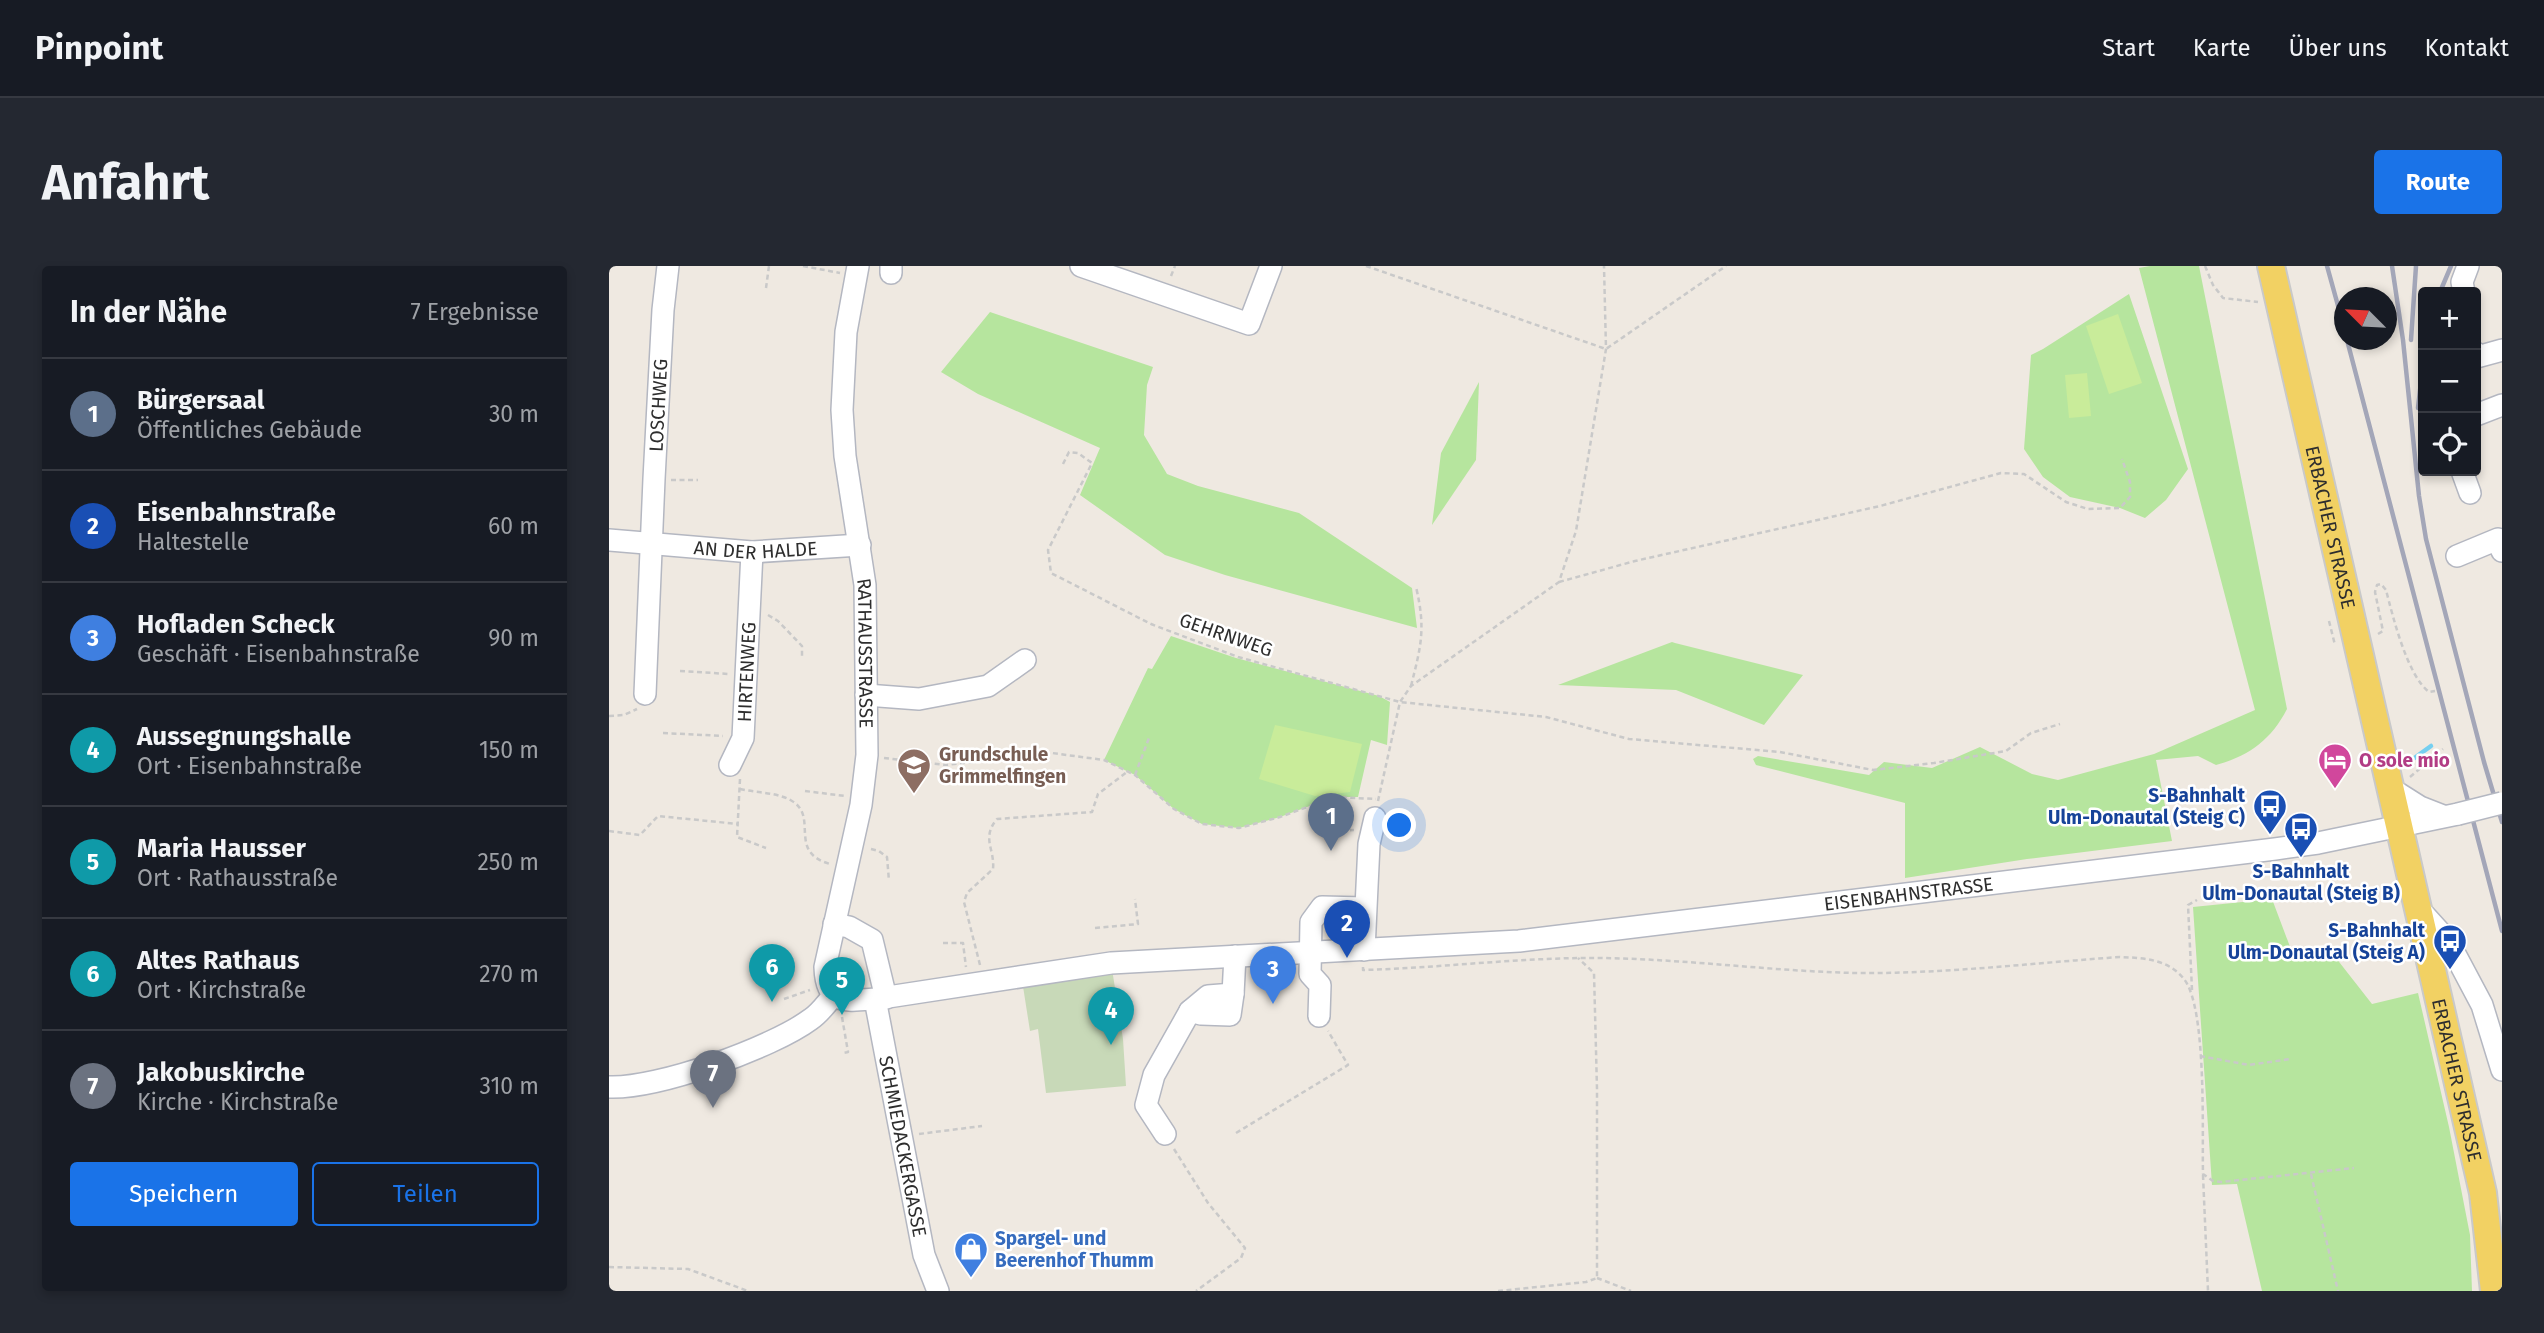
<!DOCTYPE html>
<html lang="de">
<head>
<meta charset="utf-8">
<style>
	body { margin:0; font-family:"Fira Sans",sans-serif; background:#242831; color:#f1f3f6 }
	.controls { position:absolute; right:21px; top:21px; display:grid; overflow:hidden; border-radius:7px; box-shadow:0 4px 10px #0003 }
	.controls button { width:63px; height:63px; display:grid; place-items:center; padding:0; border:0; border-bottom:2px solid #363941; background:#171b24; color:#f1f3f6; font:35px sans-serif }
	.compass { position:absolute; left:1725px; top:21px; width:63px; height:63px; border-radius:50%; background:#171b24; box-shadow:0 4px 10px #0003; rotate:294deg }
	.you { position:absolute; left:791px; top:560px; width:24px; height:24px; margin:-18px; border:5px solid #fff; border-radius:50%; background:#1a73e8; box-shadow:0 0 0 10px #1a73e833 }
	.badge { display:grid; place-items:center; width:46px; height:46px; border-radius:50%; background:#1a73e8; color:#fff; font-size:23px; font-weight:700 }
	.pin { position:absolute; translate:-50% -58px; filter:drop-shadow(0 2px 4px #0008) }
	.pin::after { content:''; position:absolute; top:37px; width:24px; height:21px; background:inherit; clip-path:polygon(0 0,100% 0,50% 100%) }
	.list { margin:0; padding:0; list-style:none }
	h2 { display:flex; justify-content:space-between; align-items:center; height:91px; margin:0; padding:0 28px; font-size:30px }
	h2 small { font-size:23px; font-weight:400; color:#9ea1a6 }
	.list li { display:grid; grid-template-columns:46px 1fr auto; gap:21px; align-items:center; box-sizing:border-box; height:112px; padding:0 28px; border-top:2px solid #363941 }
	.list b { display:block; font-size:26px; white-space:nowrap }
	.list p { margin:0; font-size:23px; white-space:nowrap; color:#9ea1a6 }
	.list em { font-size:23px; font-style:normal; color:#9ea1a6 }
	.actions { display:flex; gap:14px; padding:21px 28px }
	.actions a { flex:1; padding:16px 0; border:2px solid #1a73e8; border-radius:7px; text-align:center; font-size:24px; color:#1a73e8 }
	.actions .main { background:#1a73e8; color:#fff }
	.icon { flex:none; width:38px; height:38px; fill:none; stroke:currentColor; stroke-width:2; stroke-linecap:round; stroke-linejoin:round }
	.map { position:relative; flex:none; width:1893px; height:1025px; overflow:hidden; border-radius:7px }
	header { display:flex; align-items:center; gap:42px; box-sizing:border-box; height:98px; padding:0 35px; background:#171b24; border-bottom:2px solid #363941 }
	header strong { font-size:33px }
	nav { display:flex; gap:38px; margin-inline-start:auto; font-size:24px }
	.intro { display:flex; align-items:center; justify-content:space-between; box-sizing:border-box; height:168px; padding:0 42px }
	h1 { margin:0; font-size:49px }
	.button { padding:18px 32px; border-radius:7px; background:#1a73e8; color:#fff; font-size:24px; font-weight:700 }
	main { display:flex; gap:42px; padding:0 42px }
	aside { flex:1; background:#171b24; border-radius:7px; box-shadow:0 4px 10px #0003 }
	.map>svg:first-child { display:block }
	.green { fill:#b6e59e }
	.cemetery { fill:#c8d9b8 }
	.pitch { fill:#c9ec9a }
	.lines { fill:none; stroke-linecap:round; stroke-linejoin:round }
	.stream { stroke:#75cff0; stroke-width:4.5 }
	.minor-casing { stroke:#b4b7c1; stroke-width:24 }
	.major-casing { stroke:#c9c9c9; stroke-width:30 }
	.path { stroke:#c9c9c9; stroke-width:2.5; stroke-dasharray:5 3.5; stroke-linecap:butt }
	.minor { stroke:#fff; stroke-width:21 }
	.major { stroke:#f2d163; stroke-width:26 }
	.rail { stroke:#a3a6b8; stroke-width:4.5 }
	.minor-bridge-casing { stroke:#b4b7c1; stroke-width:24; stroke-linecap:butt }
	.minor-bridge { stroke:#fff; stroke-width:21 }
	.labels { text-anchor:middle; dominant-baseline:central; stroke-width:5; stroke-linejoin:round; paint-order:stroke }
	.street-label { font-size:19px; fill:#2e2e2e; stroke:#fff }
	.education-label { font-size:19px; font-weight:bold; fill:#785e54; stroke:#fff; text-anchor:start }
	.hotel-label { font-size:19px; font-weight:bold; fill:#b23c85; stroke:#fff; text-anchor:start }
	.transit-label { font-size:19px; font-weight:bold; fill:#164399; stroke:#fff; text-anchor:end }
	.shop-label { font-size:19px; font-weight:bold; fill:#366cbe; stroke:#fff; text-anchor:start }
</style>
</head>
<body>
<header>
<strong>Pinpoint</strong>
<nav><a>Start</a><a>Karte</a><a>Über uns</a><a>Kontakt</a></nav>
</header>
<div class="intro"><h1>Anfahrt</h1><a class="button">Route</a></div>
<main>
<aside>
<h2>In der Nähe<small>7 Ergebnisse</small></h2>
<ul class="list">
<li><span class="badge" style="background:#5c6f8a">1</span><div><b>Bürgersaal</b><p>Öffentliches Gebäude</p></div><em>30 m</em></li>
<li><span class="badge" style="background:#1a4fb4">2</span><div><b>Eisenbahnstraße</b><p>Haltestelle</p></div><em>60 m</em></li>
<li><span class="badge" style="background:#3f7fe0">3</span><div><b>Hofladen Scheck</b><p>Geschäft · Eisenbahnstraße</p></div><em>90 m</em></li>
<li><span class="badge" style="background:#0f9aa8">4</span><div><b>Aussegnungshalle</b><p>Ort · Eisenbahnstraße</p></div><em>150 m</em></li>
<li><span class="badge" style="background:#0f9aa8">5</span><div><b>Maria Hausser</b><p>Ort · Rathausstraße</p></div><em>250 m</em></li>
<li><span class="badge" style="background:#0f9aa8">6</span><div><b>Altes Rathaus</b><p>Ort · Kirchstraße</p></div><em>270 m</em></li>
<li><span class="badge" style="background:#6b7280">7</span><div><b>Jakobuskirche</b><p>Kirche · Kirchstraße</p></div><em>310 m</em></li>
</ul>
<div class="actions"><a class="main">Speichern</a><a>Teilen</a></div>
</aside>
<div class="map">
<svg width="1893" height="1025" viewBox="0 0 1893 1025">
	<rect width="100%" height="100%" fill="#efe9e1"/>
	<g class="green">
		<path d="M1541 0H1590L1678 443C1662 474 1640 490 1607 499L1589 490 1547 494 1563 575 1418 593 1296 612V537L1147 499 1144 493 1149 490 1260 509 1275 496 1323 502 1371 481 1423 508 1449 514 1545 488 1646 444 1530 2Z"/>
		<polygon points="1520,28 1579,203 1557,234 1536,252 1511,242 1461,231 1434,211 1415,183 1422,89 1434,83"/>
		<polygon points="381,46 544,101 538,119 535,169 558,208 589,220 690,247 803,322 808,362 616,309 556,289 471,229 491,182 369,128 332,106"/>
		<polygon points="870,116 867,194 823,259 832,187"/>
		<polygon points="562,370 627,392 770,430 781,436 778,479 762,474 749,531 725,531 671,551 630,562 593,558 565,543 526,509 495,494 539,402 543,403"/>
		<polygon points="1063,376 1066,377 1194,409 1155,459 1067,424 949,419"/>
		<polygon points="1663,633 1683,686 1727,692 1763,738 1809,727 1840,861 1861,969 1863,1025 1653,1025 1628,918 1603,919 1584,641"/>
	</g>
	<polygon class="cemetery" points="503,703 514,773 517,820 437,827 429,763 421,765 413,714"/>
	<g class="pitch">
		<polygon points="1509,48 1533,117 1500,128 1477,60"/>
		<polygon points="1478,107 1482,150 1460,152 1456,109"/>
		<polygon points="666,459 753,478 741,526 706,530 650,513"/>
	</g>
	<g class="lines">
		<polyline class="stream" points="1804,493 1822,480"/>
		<g class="minor-casing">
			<g id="minor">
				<path id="s1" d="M249 0 237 66 233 144 236 190 256 319 258 489 252 539 216 701C217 739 236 735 266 733L502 697 910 675 1666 583 1709 577 1849 548"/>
				<polyline points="472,0 640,58 662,0"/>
				<polyline points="282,7 282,0"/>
				<polyline points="1855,26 1853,16 1859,0"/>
				<polyline points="1867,87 1868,91 1893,84"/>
				<polyline points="1867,149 1893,139"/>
				<polyline points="1853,205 1861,227"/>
				<path id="s2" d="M0 274 143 286 251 279"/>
				<polyline points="1848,290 1889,273 1893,285"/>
				<path id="s3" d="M36 428 45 213 54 44 59 0"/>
				<polyline points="257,429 310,433 379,420 416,394"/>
				<path id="s4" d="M121 499 134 472 143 286"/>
				<polyline points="1781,522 1811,541 1834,550"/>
				<polyline points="1810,643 1839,675 1873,739 1893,804"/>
				<polyline points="225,658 240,661 263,674 277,732"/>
				<polyline points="755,684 760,578 766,552"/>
				<path id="s5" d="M266 733 315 989 329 1025"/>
				<polyline points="581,745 592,748 621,749 624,728"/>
				<polyline points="710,750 711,719 701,708 702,656 713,641 756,642"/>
				<path d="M0 821C48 823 163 782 202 753 211 747 217 738 224 730"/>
				<polyline points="556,868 537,839 545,809 581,745 599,730 624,728 626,690"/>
			</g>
		</g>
		<g class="major-casing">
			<g id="major">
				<path id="s6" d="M1662 0 1874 927 1885 1025"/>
			</g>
		</g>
		<g class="path">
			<polyline points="194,0 231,7"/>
			<polyline points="757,0 997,83 1117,0"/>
			<polyline points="1596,0 1604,19 1614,32 1649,36"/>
			<polyline points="562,10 566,0"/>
			<polyline points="157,22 160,0"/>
			<polyline points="454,198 460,186 469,187 483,197 439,284 442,307 542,358 629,391 791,436 937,451 1020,473 1171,486 1264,504 1325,497 1397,485 1422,467 1451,458"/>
			<polyline points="62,214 89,214"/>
			<polyline points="950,316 1026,295 1271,240 1392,207 1415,208 1457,236 1479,243 1511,242 1521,231 1521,216 1513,193"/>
			<polyline points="159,349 169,355 193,380 193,393"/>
			<polyline points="1720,355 1726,379"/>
			<path d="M1769 368 1774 365 1766 326 1768 319 1772 318 1777 324C1784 351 1798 409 1820 426L1826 425"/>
			<polyline points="71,405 120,408"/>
			<path d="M802 420C812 380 817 363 807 321"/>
			<polyline points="0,450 15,449 28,443"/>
			<polyline points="54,467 114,470"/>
			<polyline points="275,492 337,499 443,487 495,494 526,509 565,543 593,558 630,562 671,551 725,531 767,533"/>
			<polyline points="526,509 540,472"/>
			<polyline points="1801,511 1834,483"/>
			<polyline points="131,513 128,571 157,582"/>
			<path d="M131 523C148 527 168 526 183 535 210 551 178 586 221 598"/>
			<polyline points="196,525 236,530"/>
			<polyline points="769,535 791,436 802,420 950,316 967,265 997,83 995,0"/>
			<polyline points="0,565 31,569 49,550 129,558"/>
			<polyline points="707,566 745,564"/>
			<polyline points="262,583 270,585 278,591 280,615"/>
			<polyline points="486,662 529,658 526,633"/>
			<polyline points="334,677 354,677 357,701"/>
			<path d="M371 699 355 636 358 627 384 603C386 583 372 572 388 553L483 546 489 528 518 506"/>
			<path d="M754 701V704C826 702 899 693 971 692 1063 691 1155 705 1247 707 1335 708 1423 697 1511 691 1535 692 1559 693 1575 713 1598 742 1593 867 1594 908L1604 915 1612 916 1745 902"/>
			<polyline points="1583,724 1579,639 1588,634"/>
			<polyline points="175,733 201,724"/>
			<polyline points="233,751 239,786 234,787"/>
			<polyline points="1591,790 1640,799 1681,793"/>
			<polyline points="627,867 739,799 719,765"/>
			<polyline points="310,868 373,860"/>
			<polyline points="565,883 599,937 636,982 632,992 587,1025"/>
			<polyline points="1702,908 1729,1025"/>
			<polyline points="1594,909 1599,1025"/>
			<polyline points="0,1001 79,1003 139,1025"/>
			<polyline points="988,1012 1022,1025"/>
			<polyline points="889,1025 977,1016 988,1012 988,823 985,707 969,692"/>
		</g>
		<use href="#minor" class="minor"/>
		<use href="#major" class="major"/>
		<g class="rail">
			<polyline points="1718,0 1736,65"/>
			<polyline points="1783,0 1794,74 1810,230 1817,273 1875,496 1893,556"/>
			<polyline points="1831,26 1842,0"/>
			<polyline points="1738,74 1893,665"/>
			<polyline points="1802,74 1807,0"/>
			<polyline points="1809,142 1814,98"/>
		</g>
		<g class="minor-bridge-casing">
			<polyline id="minor-bridge" points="1849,548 1893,537"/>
		</g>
		<use href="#minor-bridge" class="minor-bridge"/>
	</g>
	<defs>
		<g id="hotel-pin" transform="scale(1.75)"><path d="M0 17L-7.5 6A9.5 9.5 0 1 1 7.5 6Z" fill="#d1479c" stroke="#fff"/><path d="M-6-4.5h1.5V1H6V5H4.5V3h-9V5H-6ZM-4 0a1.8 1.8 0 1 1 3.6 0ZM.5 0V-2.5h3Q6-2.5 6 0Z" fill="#fff"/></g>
		<g id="school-pin" transform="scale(1.75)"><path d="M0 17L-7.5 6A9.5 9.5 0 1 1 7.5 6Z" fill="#8d6e63" stroke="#fff"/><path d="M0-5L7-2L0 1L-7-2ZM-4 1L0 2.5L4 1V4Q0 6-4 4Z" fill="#fff"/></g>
		<g id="bus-pin" transform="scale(1.75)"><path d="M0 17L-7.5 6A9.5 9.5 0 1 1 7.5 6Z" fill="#1a4fb4" stroke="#fff"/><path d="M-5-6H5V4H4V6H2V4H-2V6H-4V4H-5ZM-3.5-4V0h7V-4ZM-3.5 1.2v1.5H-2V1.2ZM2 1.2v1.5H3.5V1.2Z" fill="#fff"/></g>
		<g id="shop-pin" transform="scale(1.75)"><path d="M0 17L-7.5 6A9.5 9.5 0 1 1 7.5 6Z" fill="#3f7fe0" stroke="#fff"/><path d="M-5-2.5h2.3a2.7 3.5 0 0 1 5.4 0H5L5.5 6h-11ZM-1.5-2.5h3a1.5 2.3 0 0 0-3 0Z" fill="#fff"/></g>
	</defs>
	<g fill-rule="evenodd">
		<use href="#hotel-pin" x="1726" y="494"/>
		<use href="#school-pin" x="305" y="499"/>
		<use href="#bus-pin" x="1661" y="540"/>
		<use href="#bus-pin" x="1692" y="563"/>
		<use href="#bus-pin" x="1841" y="675"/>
		<use href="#shop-pin" x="362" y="983"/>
	</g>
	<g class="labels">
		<g class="street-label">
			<text stroke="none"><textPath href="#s3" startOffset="289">LOSCHWEG</textPath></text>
			<text stroke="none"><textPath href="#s6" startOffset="268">ERBACHER STRASSE</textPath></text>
			<text stroke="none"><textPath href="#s2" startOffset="147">AN DER HALDE</textPath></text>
			<text transform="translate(617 369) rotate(19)">GEHRNWEG</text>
			<text stroke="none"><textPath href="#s1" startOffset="390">RATHAUSSTRASSE</textPath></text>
			<text stroke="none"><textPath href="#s4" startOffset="96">HIRTENWEG</textPath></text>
			<text stroke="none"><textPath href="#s1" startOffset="1820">EISENBAHNSTRASSE</textPath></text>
			<text stroke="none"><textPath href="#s6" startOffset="835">ERBACHER STRASSE</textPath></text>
			<text stroke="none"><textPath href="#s5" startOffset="150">SCHMIEDACKERGASSE</textPath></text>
		</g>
		<g class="education-label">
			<text x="330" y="488">Grundschule<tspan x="330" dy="22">Grimmelfingen</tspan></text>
		</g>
		<g class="hotel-label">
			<text x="1750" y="494">O sole mio</text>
		</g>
		<g class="transit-label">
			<text x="1636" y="529">S-Bahnhalt<tspan x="1636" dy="22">Ulm-Donautal (Steig C)</tspan></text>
			<text x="1692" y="605" text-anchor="middle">S-Bahnhalt<tspan x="1692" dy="22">Ulm-Donautal (Steig B)</tspan></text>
			<text x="1816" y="664">S-Bahnhalt<tspan x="1816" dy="22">Ulm-Donautal (Steig A)</tspan></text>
		</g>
		<g class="shop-label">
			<text x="386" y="972">Spargel- und<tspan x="386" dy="22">Beerenhof Thumm</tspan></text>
		</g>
	</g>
</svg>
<div class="controls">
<button>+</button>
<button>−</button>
<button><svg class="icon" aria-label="locate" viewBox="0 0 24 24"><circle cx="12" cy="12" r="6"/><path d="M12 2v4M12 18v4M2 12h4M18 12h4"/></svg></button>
</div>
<svg class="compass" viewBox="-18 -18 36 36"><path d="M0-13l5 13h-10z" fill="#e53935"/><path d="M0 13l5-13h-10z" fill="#9ea1a6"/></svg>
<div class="you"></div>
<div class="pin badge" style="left:722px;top:585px;background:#5c6f8a">1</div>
<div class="pin badge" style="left:738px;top:692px;background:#1a4fb4">2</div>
<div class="pin badge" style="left:664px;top:738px;background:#3f7fe0">3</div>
<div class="pin badge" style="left:502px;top:779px;background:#0f9aa8">4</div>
<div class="pin badge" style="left:233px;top:749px;background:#0f9aa8">5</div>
<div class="pin badge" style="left:163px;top:736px;background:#0f9aa8">6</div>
<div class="pin badge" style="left:104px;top:842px;background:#6b7280">7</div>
</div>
</main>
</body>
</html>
